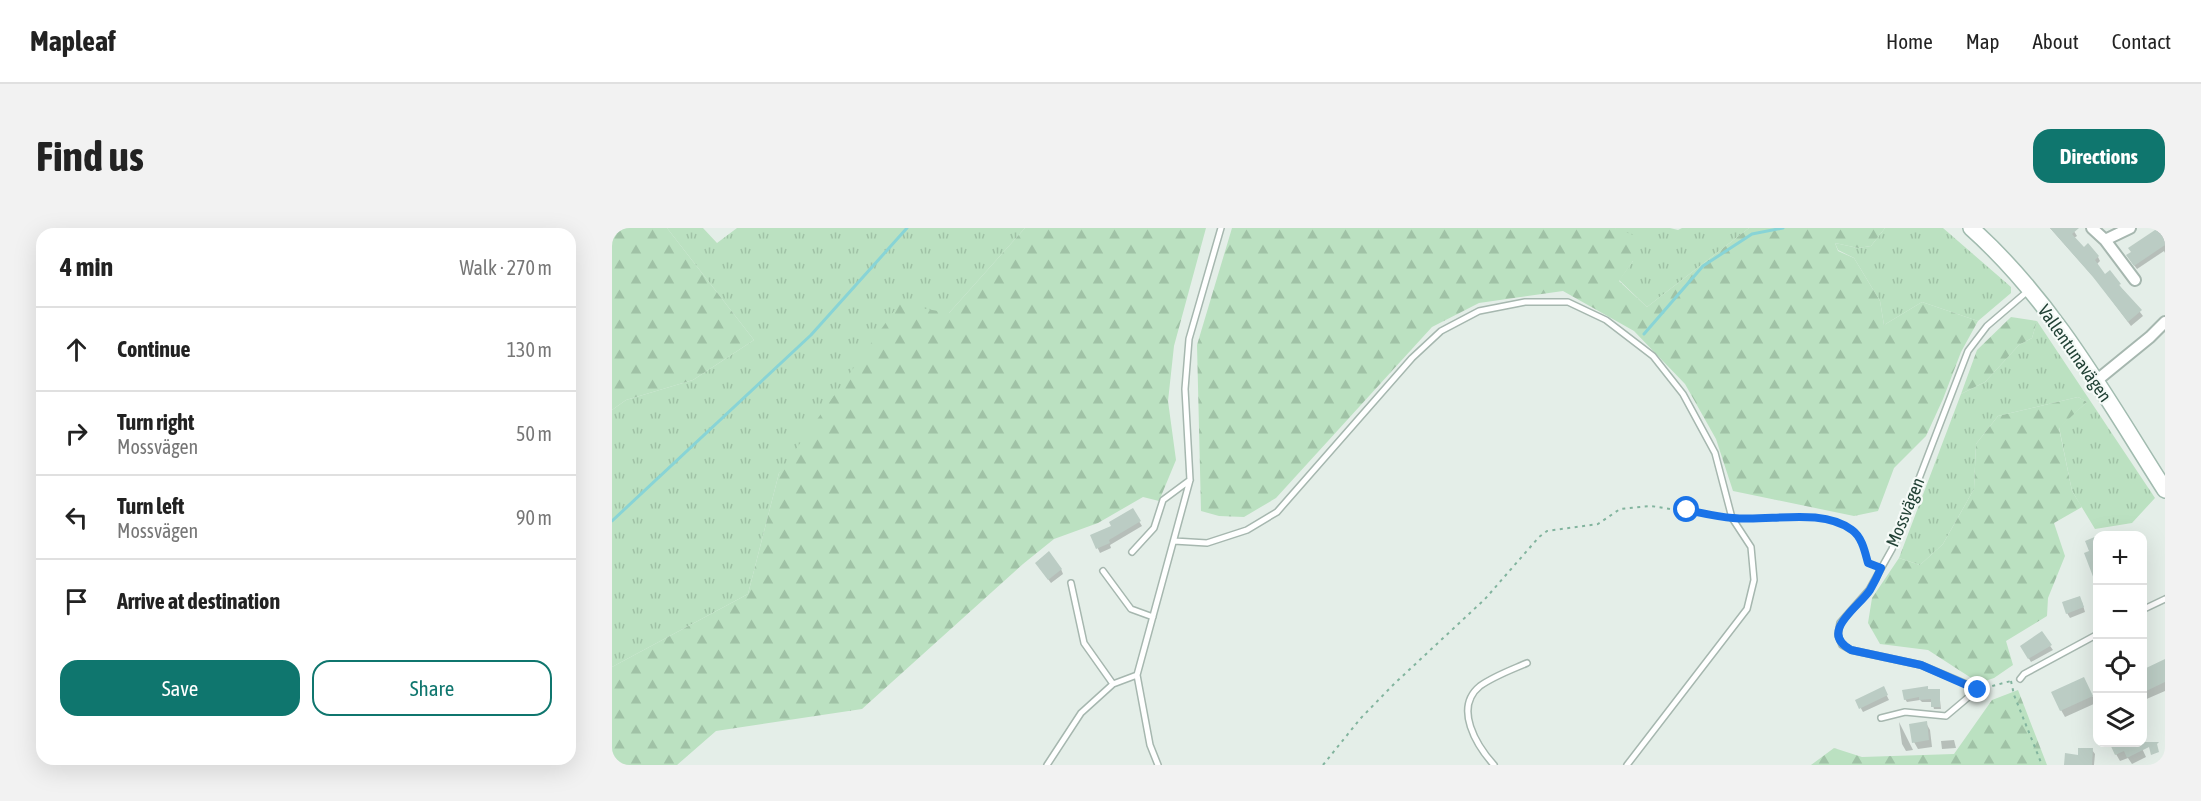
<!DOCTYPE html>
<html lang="en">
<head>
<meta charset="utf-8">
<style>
  :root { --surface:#fff; --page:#f2f2f2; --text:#222; --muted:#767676; --line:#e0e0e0; --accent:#0f766e }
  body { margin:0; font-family:"Asap Condensed",sans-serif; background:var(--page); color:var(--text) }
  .controls { position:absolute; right:18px; bottom:18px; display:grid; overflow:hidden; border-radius:12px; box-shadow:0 6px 24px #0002 }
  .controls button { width:54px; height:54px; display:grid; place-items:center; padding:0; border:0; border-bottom:2px solid var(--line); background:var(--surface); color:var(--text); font:30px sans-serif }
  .stop { position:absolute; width:18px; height:18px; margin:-14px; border:4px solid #1a73e8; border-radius:50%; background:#fff }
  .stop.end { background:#1a73e8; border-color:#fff; box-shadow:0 2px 6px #0008 }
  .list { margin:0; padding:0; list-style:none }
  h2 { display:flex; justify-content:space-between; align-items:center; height:78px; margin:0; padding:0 24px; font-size:26px }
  h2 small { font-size:20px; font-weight:400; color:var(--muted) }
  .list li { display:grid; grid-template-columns:39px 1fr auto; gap:18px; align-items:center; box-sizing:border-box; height:84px; padding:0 24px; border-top:2px solid var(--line) }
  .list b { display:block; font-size:22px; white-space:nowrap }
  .list p { margin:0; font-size:20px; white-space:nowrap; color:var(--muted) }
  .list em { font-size:20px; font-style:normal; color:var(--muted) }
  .actions { display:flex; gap:12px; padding:18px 24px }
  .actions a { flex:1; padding:14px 0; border:2px solid var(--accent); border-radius:18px; text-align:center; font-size:21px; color:var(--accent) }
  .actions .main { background:var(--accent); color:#fff }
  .icon { flex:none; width:33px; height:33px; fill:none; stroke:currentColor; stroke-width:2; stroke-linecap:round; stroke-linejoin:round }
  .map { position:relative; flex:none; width:1553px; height:537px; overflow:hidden; border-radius:18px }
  header { display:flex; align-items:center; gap:36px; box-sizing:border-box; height:84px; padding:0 30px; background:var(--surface); border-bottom:2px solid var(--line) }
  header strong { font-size:28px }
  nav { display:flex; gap:33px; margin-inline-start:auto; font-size:21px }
  .intro { display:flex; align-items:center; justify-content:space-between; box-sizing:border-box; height:144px; padding:0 36px }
  h1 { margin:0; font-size:42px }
  .button { padding:15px 27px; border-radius:18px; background:var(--accent); color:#fff; font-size:21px; font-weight:700 }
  main { display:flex; gap:36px; padding:0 36px }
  aside { flex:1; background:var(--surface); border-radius:18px; box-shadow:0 6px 24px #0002 }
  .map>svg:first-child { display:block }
</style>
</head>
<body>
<header>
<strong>Mapleaf</strong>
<nav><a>Home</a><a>Map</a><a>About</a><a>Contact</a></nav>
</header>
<div class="intro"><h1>Find us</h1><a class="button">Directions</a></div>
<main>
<aside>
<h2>4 min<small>Walk · 270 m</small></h2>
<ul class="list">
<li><svg class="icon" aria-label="ahead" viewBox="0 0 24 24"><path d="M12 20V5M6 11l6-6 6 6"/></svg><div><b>Continue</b></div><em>130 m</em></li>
<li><svg class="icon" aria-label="right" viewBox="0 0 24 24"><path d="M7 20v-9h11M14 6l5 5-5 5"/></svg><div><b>Turn right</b><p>Mossvägen</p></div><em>50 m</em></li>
<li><svg class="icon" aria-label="left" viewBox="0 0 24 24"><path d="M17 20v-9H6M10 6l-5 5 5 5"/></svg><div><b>Turn left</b><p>Mossvägen</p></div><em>90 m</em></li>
<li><svg class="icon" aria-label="arrive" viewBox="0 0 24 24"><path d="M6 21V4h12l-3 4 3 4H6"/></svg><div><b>Arrive at destination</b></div></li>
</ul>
<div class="actions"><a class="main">Save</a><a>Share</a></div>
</aside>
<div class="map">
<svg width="1553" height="537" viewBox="0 0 1553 537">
  <defs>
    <pattern id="grass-tufts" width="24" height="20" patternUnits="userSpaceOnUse" patternTransform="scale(1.5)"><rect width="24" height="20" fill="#bbe1c1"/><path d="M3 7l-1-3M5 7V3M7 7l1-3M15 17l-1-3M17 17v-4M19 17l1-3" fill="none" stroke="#a0c2a6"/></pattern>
    <pattern id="forest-firs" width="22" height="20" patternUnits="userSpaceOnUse" patternTransform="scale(1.5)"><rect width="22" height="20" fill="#bbe1c1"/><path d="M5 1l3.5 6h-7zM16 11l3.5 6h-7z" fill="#a0c2a6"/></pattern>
  </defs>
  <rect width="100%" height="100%" fill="#e4eee8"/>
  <path fill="url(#grass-tufts)" d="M55,0H91L105,15L125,0H413L337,85L167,245L136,366L0,439V182L14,172L81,152L142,112Z
    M1003,0H1058L1066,2L1070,0H1137L1035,79L1007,52L1021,33Z
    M1273,0H1331L1399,59V65L1366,93L1310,74L1272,97L1268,73L1242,30L1226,22L1223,15L1246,20L1259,18Z
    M1425,93L1543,270L1520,295L1483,301L1460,263L1447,199L1475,174L1466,169L1386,188L1364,216L1362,261L1331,316L1308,337L1287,330L1349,166L1373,154L1407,117L1420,110Z"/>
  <path fill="url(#forest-firs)" d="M0,0H55L142,112L81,152L14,172L0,182Z
    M413,0H594L562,118L556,173L564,232L547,273L531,269L486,295L442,311L411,336L250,481L104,503L65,537H0V439L136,366L167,245L287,76L337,85Z
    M620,0H1003L1021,7V33L1007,53L1035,79L1137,0H1273L1259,18L1246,20L1223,15L1226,23L1242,30L1268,73L1272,97L1310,74L1366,93L1349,124L1331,171L1314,208L1282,240L1266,283L1242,288L1121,263L1104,211L1073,156L1022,103L951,63L867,75L820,99L664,270L632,289L607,288L589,283L585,117Z
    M1399,89L1425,93L1420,110L1407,117L1373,154L1349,166L1365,122Z
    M1466,169L1475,174L1447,200L1460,263L1470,279L1442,295L1453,328L1436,370L1435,388L1394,413L1401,437L1382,450L1367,455L1316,422L1268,416L1256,395L1260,370L1287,330L1308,337L1331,316L1362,261L1364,216L1386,188Z
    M1406,462L1435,537H1199L1222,520L1250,529L1342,526L1380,472Z"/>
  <path fill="#0003" d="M1438,0H1460L1465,8L1462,10L1472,21L1486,29L1488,33L1484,37L1493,48L1507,57L1531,88L1519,98L1486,54Z
    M1548,0H1553V25L1552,23L1525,41L1518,32Z
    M520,282L530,298L498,317L499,320L488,325L480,308L501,299Z
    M1486,309V353H1485L1475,314Z
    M427,339L449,341L451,346L439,355Z
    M1470,374L1473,384L1458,390L1455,385Z
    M1429,405L1441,422L1419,434L1410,419Z
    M1553,433V463L1530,473V444Z
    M1475,458L1484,475L1453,489L1449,482Z
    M1271,460L1277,472L1251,484L1245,473Z
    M1327,463L1329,481H1322L1320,474H1310L1308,472L1295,474L1293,471Z
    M1287,494L1301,522L1294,523L1290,516Z
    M1314,495L1318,502L1320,519L1306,521L1302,514Z
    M1342,512L1344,520L1330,521L1329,513Z
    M1527,514L1534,529L1520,536L1516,530L1508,533L1504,526Z
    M1480,522L1483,526L1482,537H1454Z"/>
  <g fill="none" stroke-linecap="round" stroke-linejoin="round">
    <path stroke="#88d4d6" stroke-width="3" d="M1032,106L1091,38L1140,6L1171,0
      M0,293L199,107L295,0"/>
  </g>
  <path fill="#bbccc4" d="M1438,0H1467L1460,6L1472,19L1476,15L1487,28L1483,32L1493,46L1498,42L1509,56L1507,57L1530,82L1516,94L1481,49Z
    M1546,0H1553V17L1522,38L1514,27L1519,24L1516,20Z
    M521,280L529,293L497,312L498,315L484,321L478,307L499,298L497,294Z
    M1485,308V359L1472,325L1477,323L1473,313Z
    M437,323L450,341L436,352L423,335Z
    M1468,368L1472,379L1454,386L1450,374Z
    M1430,403L1440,417L1416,431L1408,418Z
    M1553,431V454L1530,465V442Z
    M1472,449L1481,468L1448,483L1439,464Z
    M1272,458L1276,467L1247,481L1243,472Z
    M1316,458V461H1328V479H1319V471L1307,472V469L1292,472L1290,462Z
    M1315,493L1317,512L1300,515L1297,496Z
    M1497,514H1547L1545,516L1547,524L1539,527L1537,519L1515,530L1512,523L1503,527Z
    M1466,520H1481L1480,537H1452L1453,525L1466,527Z"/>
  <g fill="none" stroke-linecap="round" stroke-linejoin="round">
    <defs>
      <path id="service" d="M562,313L595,315L635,302L665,284L800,130L829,103L867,83L913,74H956L994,92L1041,128L1071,166L1103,225L1120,290L1139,319L1142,352L1135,381L1015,537
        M520,324L542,300L551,272L578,252
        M491,343L519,381L541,389
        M459,355L472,415L501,456
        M1530,382L1553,371
        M1408,451L1412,446L1486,406
        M1269,490L1293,484L1334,488L1366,461L1309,437L1239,422L1230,417L1226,407L1228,395L1257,362L1280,321L1356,123L1375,98L1417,62
        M435,537L469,485L501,456L525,447
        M546,537L538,517L525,447L578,252L573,161L577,111L609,0
        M882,537C865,518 841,480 868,458C882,448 899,442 915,435"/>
      <path id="minor" d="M1480,0L1493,12L1523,52
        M1493,12L1518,0
        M1484,153L1538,109L1553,94"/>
      <path id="secondary" d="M1359,0C1441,73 1495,171 1553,262"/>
    </defs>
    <use href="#service" stroke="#a6b7af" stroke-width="8"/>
    <use href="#minor" stroke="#a6b7af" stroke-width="14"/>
    <use href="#secondary" stroke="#a1bbaf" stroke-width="18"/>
    <path stroke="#82b49e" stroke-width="2" stroke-dasharray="3 4.5" stroke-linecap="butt" d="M1129,291C1156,291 1225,282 1244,304C1251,313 1253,324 1256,335L1263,338
      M1399,453L1402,467L1430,537
      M1373,460L1399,453
      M711,537L748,491L782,456L873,371L927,309L935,303L986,296L1008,281L1039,278L1111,289"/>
    <use href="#service" stroke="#fff" stroke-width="5"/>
    <use href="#minor" stroke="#fff" stroke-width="10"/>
    <use href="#secondary" stroke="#fff" stroke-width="15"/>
  </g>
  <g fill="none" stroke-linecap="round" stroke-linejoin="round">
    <path stroke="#1a73e8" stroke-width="8" d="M1075,282C1090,285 1106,289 1121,290C1157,294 1209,279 1240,302C1250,309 1253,324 1256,335L1269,340C1266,347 1262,355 1258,362C1246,380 1206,404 1239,422L1309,437L1366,462"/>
  </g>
  <g text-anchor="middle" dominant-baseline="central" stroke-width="4.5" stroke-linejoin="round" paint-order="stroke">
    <g font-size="18" fill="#214135" stroke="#f5faf7">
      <text transform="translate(1463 125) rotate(55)">Vallentunavägen</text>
      <text transform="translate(1293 284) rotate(-68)">Mossvägen</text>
    </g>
  </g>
</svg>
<div class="controls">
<button>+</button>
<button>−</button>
<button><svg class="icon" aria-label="locate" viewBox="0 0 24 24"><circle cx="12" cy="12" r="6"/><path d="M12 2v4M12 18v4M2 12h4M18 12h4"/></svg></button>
<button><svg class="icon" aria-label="layers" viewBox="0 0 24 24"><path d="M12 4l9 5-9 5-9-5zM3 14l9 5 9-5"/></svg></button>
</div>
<div class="stop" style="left:1075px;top:282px"></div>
<div class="stop end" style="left:1366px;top:462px"></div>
</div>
</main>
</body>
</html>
